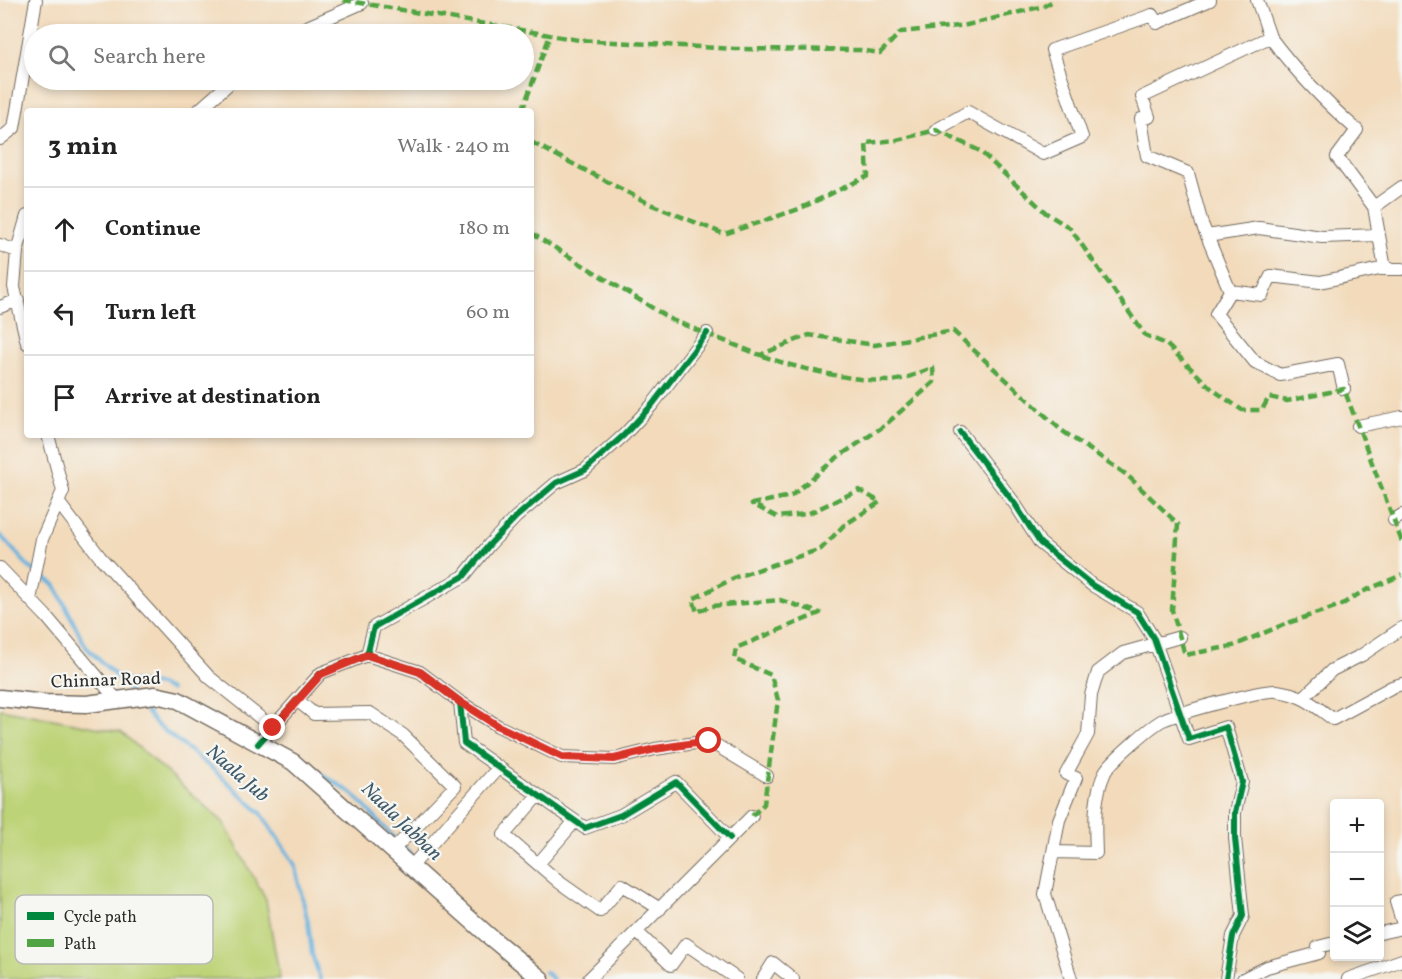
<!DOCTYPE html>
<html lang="en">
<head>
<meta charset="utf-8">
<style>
  :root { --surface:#fff; --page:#f6f6f6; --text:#222; --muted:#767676; --line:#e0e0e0 }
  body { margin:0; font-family:Vollkorn,serif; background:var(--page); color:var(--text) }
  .controls { position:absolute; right:18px; bottom:18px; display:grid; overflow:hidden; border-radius:6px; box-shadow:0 3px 9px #0003 }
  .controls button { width:54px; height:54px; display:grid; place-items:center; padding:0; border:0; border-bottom:2px solid var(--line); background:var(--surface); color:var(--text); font:30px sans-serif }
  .stop { position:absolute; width:18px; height:18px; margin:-14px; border:4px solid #d93025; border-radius:50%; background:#fff }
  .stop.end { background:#d93025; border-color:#fff; box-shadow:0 2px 6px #0008 }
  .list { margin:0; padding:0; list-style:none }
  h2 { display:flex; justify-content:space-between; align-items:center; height:78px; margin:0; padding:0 24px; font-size:26px }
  h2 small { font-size:20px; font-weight:400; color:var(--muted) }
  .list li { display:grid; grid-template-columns:39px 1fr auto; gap:18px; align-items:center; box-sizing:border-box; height:84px; padding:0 24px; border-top:2px solid var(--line) }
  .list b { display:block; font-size:22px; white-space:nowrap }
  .list em { font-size:20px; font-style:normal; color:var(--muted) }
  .icon { flex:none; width:33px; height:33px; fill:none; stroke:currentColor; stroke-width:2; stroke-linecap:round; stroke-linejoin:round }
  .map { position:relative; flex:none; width:1402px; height:979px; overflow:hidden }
  .search { position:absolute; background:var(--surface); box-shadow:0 3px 9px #0003; left:24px; top:24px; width:510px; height:66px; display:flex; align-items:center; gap:15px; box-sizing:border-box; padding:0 21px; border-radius:33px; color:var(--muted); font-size:22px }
  .panel { position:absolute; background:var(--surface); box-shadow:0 3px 9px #0003; left:24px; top:108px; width:510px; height:330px; border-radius:6px }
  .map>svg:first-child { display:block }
</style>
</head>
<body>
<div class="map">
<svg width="1402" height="979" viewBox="0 0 1402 979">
  <rect width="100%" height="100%" fill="#f6f6f2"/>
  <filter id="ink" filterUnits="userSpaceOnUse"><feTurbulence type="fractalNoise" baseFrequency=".0167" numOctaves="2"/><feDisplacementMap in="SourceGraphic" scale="12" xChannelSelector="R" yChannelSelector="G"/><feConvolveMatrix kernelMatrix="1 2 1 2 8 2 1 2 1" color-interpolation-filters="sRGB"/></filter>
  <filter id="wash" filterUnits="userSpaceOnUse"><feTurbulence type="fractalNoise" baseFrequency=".008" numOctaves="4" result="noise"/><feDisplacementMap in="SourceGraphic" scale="24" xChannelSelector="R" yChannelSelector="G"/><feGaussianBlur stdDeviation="1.35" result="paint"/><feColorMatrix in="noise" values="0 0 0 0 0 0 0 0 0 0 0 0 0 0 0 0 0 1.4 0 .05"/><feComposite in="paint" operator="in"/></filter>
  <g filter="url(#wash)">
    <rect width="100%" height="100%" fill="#f2daba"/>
    <path fill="#bdd377" stroke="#747f51" stroke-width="1.5" d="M0,709L121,732L224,823L266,900L280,979H0Z"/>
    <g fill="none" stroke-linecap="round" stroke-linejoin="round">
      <path stroke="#64b1de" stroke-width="4" d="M0,535L29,567L55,585L86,647L120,680L159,685L170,690
        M120,680L130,692
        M139,703L156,724L214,770L261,813L294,863L308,922L312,954L320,979
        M311,767L353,794L399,843L437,879
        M545,972L553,979"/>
    </g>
  </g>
  <g filter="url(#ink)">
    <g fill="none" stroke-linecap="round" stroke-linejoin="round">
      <defs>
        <path id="street" d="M291,34L362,3
          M1270,37C1296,72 1324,101 1357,130L1337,157L1374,207
          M198,111L233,80
          M936,130L968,112L1043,154L1082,137L1052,50L1152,15L1157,23L1210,0
          M0,139L14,128L36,0
          M27,216L17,251L14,287L27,343
          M1207,236L1259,228L1322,237L1379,235
          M0,245L17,251
          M1385,269L1374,207L1402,187
          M1230,291L1202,224L1188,173L1147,156L1141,119L1149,117L1142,97L1270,37L1257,0
          M0,307L18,300
          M1344,389L1338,364L1280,375L1255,362L1216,314L1230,291L1262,295L1271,276L1320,282L1380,269H1402
          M1358,426L1402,417
          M960,432L1015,504L1040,543L1092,585L1137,612L1154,639L1189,739L1226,727L1242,782L1235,812V838L1243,916L1233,936L1226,979
          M58,502L100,557L209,677L273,728
          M1394,520L1402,515
          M0,568L46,616L117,700
          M30,600L42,539L63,491L48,435
          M367,655L374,627L464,576L489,545L516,517L556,483L585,470L624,435L652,405L707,333
          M1304,697L1332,670L1362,655L1402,628
          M297,700L314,714L370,713L403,735L455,786L393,850
          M460,702L498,726L562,757L614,759L655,749L709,741L767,776
          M258,744L321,673L367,655L420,672L460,702L464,743L585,828L621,815L676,782L730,838
          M538,795L504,835L559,882L600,911L622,885L660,909
          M1053,852L1059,820L1076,778L1066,774L1088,734L1091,695L1098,672L1123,653L1180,637
          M538,864L575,821
          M411,867L499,767
          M1402,901L1396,902L1402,921
          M637,932L671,965L686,944L737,979
          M1380,933L1402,928
          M589,979L752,816
          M763,979L773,963L793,979
          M1071,979L1045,894L1053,852L1096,853C1095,824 1093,799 1105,772C1110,762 1152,725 1163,720C1178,713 1263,689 1277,691C1304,695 1312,704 1333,719L1392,687L1402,684
          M1243,979L1267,967L1319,953L1318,947L1334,943
          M1348,979L1402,960"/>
        <path id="secondary" d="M0,698L45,703L87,704L155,695L178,700L293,762L489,936L541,979"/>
      </defs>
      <use href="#street" stroke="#71685d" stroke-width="14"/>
      <use href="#secondary" stroke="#71685d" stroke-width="19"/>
      <use href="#street" stroke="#fff" stroke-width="12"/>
      <use href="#secondary" stroke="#fff" stroke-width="16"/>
      <path stroke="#51a443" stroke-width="4.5" stroke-dasharray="9 4.5" stroke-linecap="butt" d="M343,0L579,40L735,49L860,50L880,53L901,32L967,25L1044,6L1055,0
        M522,111L550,35
        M531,142L650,204L724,234L799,209L868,176L866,143L897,140L936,130L980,151L1046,213L1070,228L1145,335L1166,344L1212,389L1242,410H1262L1269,397L1287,401L1344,389L1402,542
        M531,233L672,320L760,355L809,335L875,345L953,331L1061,430L1127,475L1178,524L1172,610L1185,655L1233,646L1285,624L1341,605L1362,592L1402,575
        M752,816L764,804L778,700L771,675L734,659L736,648L820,613L780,600L711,606L697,612L693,599L736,577L821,549L843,526L880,502L859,490L807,514L777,517L752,504L791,496L835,459L884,426L934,382L933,368C920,372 902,381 888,381C852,381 794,368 760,355"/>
      <defs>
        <path id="cycleway" d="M960,432L1015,504L1040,543L1092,585L1137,612L1154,639L1189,739L1226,727L1242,782L1235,812V838L1243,916L1233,936L1226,979
          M367,655L374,627L464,576L489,545L516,517L556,483L585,470L624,435L652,405L707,333
          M258,744L321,673L367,655L420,672L460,702L464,743L585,828L621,815L676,782L730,838"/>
      </defs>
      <use href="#cycleway" stroke="#f6f6f2" stroke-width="10"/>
      <use href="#cycleway" stroke="#00873e" stroke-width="6"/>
    </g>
  </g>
  <g fill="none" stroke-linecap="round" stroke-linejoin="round" filter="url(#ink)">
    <path stroke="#d93025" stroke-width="8" d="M273,728L321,674L367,655L420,672L460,702L498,726L562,757L614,759L655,749L709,741"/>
  </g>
  <g text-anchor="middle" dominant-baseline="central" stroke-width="4.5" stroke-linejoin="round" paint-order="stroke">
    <g font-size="18" fill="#2b2b2b" stroke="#f6f6f2">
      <text transform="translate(106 681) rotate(-2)">Chinnar Road</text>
    </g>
    <g font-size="20" font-style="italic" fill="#3f5a6a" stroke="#f6f6f2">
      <text transform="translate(237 774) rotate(41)">Naala Jub</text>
      <text transform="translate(401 822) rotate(44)">Naala Jabban</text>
    </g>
  </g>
  <rect x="15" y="895" width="198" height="69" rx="9" fill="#f6f6f2" stroke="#b9b9b6" stroke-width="1.5"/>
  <rect x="27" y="912" width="27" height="8" fill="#00873e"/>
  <rect x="27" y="939" width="27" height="8" fill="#51a443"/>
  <g font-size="16" fill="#2b2b2b">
    <text x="64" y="922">Cycle path</text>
    <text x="64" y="949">Path</text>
  </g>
</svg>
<div class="controls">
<button>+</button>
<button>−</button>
<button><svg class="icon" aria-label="layers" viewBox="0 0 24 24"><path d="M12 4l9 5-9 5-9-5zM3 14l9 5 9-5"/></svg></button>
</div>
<div class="stop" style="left:709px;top:741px"></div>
<div class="stop end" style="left:273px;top:728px"></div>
<div class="search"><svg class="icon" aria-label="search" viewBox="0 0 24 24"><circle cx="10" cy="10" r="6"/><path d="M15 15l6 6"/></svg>Search here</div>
<section class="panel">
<h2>3 min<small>Walk · 240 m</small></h2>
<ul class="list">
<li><svg class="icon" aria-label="ahead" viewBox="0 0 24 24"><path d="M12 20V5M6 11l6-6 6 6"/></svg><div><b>Continue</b></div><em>180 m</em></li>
<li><svg class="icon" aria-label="left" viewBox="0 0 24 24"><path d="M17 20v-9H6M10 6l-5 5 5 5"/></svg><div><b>Turn left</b></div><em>60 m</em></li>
<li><svg class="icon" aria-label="arrive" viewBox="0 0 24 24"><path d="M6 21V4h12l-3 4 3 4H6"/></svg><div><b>Arrive at destination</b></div></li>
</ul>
</section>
</div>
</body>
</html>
